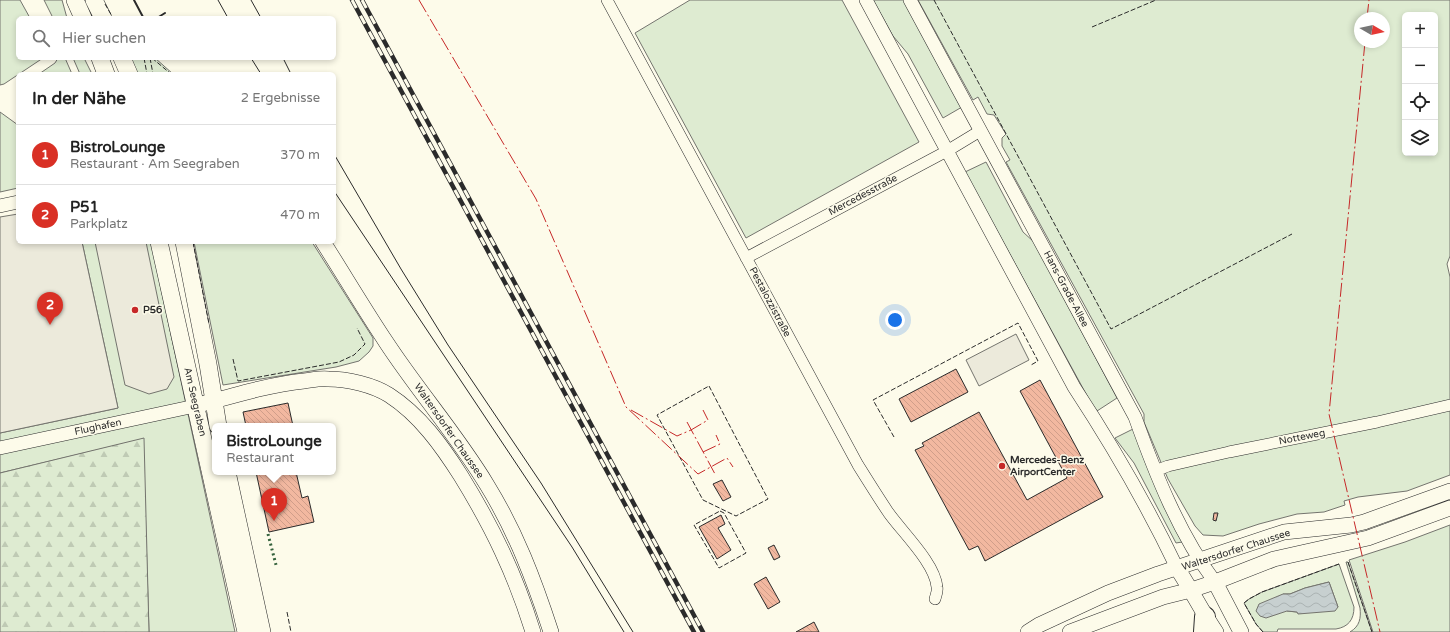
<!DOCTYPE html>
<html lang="de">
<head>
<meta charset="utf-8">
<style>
  :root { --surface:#fff; --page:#f2f2f2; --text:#222; --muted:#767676; --line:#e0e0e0; --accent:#d93025 }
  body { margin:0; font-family:"Varela Round",sans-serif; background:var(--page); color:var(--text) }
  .controls { position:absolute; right:12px; top:12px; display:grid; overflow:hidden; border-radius:6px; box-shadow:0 2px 6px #0003 }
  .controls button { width:36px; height:36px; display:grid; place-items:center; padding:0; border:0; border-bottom:1px solid var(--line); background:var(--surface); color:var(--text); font:20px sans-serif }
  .compass { position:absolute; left:1354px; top:12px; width:36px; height:36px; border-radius:50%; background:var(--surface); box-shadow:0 2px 6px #0003; rotate:99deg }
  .you { position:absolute; left:895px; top:320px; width:14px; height:14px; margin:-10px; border:3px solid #fff; border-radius:50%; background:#1a73e8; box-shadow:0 0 0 6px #1a73e833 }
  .badge { display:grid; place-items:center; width:26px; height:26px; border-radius:50%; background:var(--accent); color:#fff; font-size:13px; font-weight:700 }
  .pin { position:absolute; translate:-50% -33px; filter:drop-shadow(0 1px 2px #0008) }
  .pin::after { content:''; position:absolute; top:21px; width:14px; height:12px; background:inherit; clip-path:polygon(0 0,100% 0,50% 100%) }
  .popup { position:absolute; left:212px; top:423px; width:124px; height:52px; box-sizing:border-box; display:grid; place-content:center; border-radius:6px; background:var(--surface); filter:drop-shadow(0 1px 3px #0005); font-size:13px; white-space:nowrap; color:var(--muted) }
  .popup b { font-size:15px; color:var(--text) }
  .popup::after { content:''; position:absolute; left:50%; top:100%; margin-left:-8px; border:8px solid transparent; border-top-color:var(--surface) }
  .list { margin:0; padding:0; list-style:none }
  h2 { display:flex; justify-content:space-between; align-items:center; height:52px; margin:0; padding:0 16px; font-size:17px }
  h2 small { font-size:13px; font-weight:400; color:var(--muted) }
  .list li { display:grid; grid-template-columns:26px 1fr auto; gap:12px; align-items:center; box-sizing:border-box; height:60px; padding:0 16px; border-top:1px solid var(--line) }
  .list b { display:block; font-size:15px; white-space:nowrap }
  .list p { margin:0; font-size:13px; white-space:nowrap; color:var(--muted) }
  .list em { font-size:13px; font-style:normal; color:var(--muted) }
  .icon { flex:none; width:22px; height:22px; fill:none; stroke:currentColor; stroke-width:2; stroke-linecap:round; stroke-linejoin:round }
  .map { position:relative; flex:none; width:1450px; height:632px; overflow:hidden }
  .search { position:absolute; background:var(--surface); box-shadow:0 2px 6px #0003; left:16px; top:16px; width:320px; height:44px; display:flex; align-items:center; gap:10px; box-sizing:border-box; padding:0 14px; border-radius:6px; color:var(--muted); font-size:15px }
  .panel { position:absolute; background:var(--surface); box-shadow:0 2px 6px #0003; left:16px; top:72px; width:320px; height:172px; border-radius:6px }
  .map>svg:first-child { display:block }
</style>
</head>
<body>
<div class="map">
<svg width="1450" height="632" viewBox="0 0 1450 632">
  <defs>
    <pattern id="forest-firs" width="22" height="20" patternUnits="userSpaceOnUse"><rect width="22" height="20" fill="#deebd1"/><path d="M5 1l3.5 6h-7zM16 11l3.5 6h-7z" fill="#bfcab4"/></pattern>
    <pattern id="water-waves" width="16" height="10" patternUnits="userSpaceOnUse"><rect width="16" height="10" fill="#c7d0d0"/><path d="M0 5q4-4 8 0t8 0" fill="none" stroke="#abb3b3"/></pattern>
    <pattern id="building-back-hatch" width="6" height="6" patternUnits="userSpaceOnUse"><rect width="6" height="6" fill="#f2b8a0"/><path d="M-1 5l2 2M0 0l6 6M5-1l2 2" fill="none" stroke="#d09e8a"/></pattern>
  </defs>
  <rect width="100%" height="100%" fill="#fdfbea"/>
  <path fill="#deebd1" stroke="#74746e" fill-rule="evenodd" d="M0,0H20L30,18H18V58H43L4,84L0,85Z
    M44,0H62L67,18H53Z
    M690,0H842L919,142L746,238L635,33Z
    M873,0H904L962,107L943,118L908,54L893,36Z
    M918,0H1450V256L1447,264L1450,277V475L1407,491L1358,497L1344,501L1345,505L1324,512L1297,514L1259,524L1223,536L1203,535L1195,526L1168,479L1144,422V414L1006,162L1010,160L1002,146V138L1006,134L994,115L987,114L978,97L973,100ZM1405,15H1435V153H1405ZM1360,18H1384V42H1360Z
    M58,58H65L72,74H39L55,63Z
    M73,58H84L92,74H80Z
    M130,58H155L173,74H136Z
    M0,112L18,125V188L0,192Z
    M986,162L1023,232L1034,242L1117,398L1097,411L1091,403L965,172Z
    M82,242H151L235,632H149L143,439L0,473V433L118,408Z
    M194,242H312L373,338V346L369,352L359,361L336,367L223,385Z
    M1133,429L1182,542L1176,543L1134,463L1115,438Z
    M1450,525V632H1373L1349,560L1405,542Z
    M1346,562H1348L1372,632H1350C1360,626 1361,618 1360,608Z
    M1339,564L1354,607C1354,620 1348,627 1336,629H1278L1277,632H1263L1256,624L1244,603L1249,599L1262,592ZM1329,582L1338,607L1297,612L1287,611L1283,594H1290L1305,588Z"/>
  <path fill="url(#forest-firs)" stroke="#74746e" d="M144,438L149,632H0V473Z"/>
  <path fill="#eceadb" stroke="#74746e" d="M18,214V242H82L118,408L0,433V217Z
    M95,242H146L174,377L167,389L149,394L125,385Z
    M1016,334L1029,360L979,386L966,360Z"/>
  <path fill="url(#water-waves)" stroke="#74746e" d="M1329,582L1338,607L1335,611L1298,614L1297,612L1287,611L1266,618L1260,616L1256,611L1259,604L1283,594H1290L1305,588Z"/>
  <path fill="url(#building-back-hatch)" stroke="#2b2b2b" d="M956,369L968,392L911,422L899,399Z
    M1040,380L1103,497L985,561L978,546L969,550L915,450L924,446L922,443L979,412L1027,500L1067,478L1020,391Z
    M288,403L293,426H246L243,412Z
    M256,472H296L302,498L308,496L314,522L269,532Z
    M722,480L731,497L723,501L713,484Z
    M1214,513H1218L1216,521L1213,520Z
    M721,515L725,524L718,528L731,550L717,559L699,527Z
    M774,545L780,557L774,560L768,548Z
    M766,577L780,602L768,609L754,584Z
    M814,622L819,632H796Z"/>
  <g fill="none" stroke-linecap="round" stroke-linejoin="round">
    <defs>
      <path id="minor" d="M607,0L858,465C868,481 878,497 888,512C902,532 935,563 937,587C938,591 936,595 935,599
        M746,258L947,151L980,131
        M1155,471L1168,466L1229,452L1377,422L1450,405"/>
      <path id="tertiary" d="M866,0L1074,387C1112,445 1147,505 1177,568
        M910,0L1135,417C1155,473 1179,534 1215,582
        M0,206L18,202
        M0,448L195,406"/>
      <path id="secondary" d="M323,242C344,275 364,309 386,342C418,391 457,435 487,485C516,532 534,580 551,632
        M195,406C232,396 267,385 304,381C312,380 321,378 328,379C348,379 373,385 389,395C420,415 442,446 461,476C493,528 515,574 533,632
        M1177,568C1191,589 1202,612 1216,632
        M1215,582L1241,632
        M1028,632L1039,625L1108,593L1158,574L1284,532L1351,525L1364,522L1450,491
        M1070,632L1163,597L1191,590L1215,582L1274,559L1368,538L1450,508"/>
      <path id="primary" d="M75,0L83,18
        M94,0L103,18
        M100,58L106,74
        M122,58L129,74
        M159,242L246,632
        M184,242L208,364L218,426
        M227,472L262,632"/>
      <path id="motorway" d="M1204,632L1205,617"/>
    </defs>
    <use href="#minor" stroke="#2b2b2b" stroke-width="12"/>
    <use href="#tertiary" stroke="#2b2b2b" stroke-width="14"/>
    <use href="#secondary" stroke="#2b2b2b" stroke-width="16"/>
    <use href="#primary" stroke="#2b2b2b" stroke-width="18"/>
    <use href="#motorway" stroke="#2b2b2b" stroke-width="22"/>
    <use href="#minor" stroke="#fdfbea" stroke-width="11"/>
    <use href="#tertiary" stroke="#fdfbea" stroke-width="13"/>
    <use href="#secondary" stroke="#fdfbea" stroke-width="15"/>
    <use href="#primary" stroke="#fdfbea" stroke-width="17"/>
    <use href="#motorway" stroke="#fdfbea" stroke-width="20"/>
    <path stroke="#2b2b2b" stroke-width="1" d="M218,0L228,18
      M251,0L261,18
      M251,58L261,74
      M283,58L291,74
      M334,154L401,269L448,345L541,483L633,632
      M334,191L572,547L624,632"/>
    <defs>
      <path id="rail" d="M352,0L694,632
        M362,0L703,632"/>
    </defs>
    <use href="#rail" stroke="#2b2b2b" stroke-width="4.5"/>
    <use href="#rail" stroke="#fdfbea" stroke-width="3" stroke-dasharray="9" stroke-linecap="butt"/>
    <path stroke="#34623c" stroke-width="3" stroke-dasharray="2 3" stroke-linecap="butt" d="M268,534L276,565"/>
    <path stroke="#2b2b2b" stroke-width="1" stroke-dasharray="5 2" stroke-linecap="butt" d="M934,0L1111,329L1292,234
      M105,4L113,18
      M1092,27L1156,0
      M144,58L147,74
      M150,58L153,74
      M152,58L171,74
      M193,242L209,324
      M233,359L238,381L339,362L354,355L365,344L357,328
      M709,386L768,499L736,516L703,500L657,415Z
      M894,437L873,400L1018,323L1038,361L1031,365
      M720,511L724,513L746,553L719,568L694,525Z
      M1348,562L1372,632
      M287,612L291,632
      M1263,632L1256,624L1244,603L1249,599L1262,592L1339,564"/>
    <path stroke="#2b2b2b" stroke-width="2" d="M134,0L143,17L146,18
      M157,18L165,13"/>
    <path stroke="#c62828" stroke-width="1" stroke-dasharray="14 3 2 3" stroke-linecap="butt" d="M419,0L536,199L626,407L698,474L727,458L733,467
      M1367,18L1369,0
      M1365,42L1329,414L1380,632
      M631,410L677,436L691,430L708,420L703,410
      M687,422L715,474
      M703,452L720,444L716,435"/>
  </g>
  <g fill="#c62828" stroke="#fdfbea" stroke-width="1.5">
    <circle cx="135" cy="310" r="4"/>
    <circle cx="1002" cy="466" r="4"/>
  </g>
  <g text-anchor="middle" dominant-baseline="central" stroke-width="3" stroke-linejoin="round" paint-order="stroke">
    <g font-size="10" fill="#2b2b2b" stroke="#fdfbea">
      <text transform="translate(863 195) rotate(-28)">Mercedesstraße</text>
      <text transform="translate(1066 289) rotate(62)">Hans-Grade-Allee</text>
      <text transform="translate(770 302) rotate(62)">Pestalozzistraße</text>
      <text transform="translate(195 402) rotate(77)">Am Seegraben</text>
      <text transform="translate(98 427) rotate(-12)">Flughafen</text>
      <text transform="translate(449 431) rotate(55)">Waltersdorfer Chaussee</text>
      <text transform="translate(1302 437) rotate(-11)">Notteweg</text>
      <text transform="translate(1236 550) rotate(-18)">Waltersdorfer Chaussee</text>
    </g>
    <g font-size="10" font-weight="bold" fill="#2b2b2b" stroke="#fdfbea" text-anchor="start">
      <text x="143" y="310">P56</text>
      <text x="1010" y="460">Mercedes-Benz<tspan x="1010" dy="12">AirportCenter</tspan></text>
    </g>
  </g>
</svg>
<div class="controls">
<button>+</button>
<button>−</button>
<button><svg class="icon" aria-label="locate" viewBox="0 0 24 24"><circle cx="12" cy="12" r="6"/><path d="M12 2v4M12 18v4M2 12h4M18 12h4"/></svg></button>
<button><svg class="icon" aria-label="layers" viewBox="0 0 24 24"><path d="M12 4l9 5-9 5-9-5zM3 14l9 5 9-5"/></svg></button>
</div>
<svg class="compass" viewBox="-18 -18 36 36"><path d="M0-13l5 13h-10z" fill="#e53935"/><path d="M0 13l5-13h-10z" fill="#767676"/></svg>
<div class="you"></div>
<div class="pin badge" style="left:274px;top:521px">1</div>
<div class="popup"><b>BistroLounge</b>Restaurant</div>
<div class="pin badge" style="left:50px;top:325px">2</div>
<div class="search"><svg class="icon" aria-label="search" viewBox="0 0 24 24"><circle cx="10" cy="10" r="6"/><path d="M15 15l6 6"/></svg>Hier suchen</div>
<section class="panel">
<h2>In der Nähe<small>2 Ergebnisse</small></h2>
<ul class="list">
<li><span class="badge">1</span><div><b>BistroLounge</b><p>Restaurant · Am Seegraben</p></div><em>370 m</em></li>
<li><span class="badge">2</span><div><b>P51</b><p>Parkplatz</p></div><em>470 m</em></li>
</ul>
</section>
</div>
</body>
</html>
